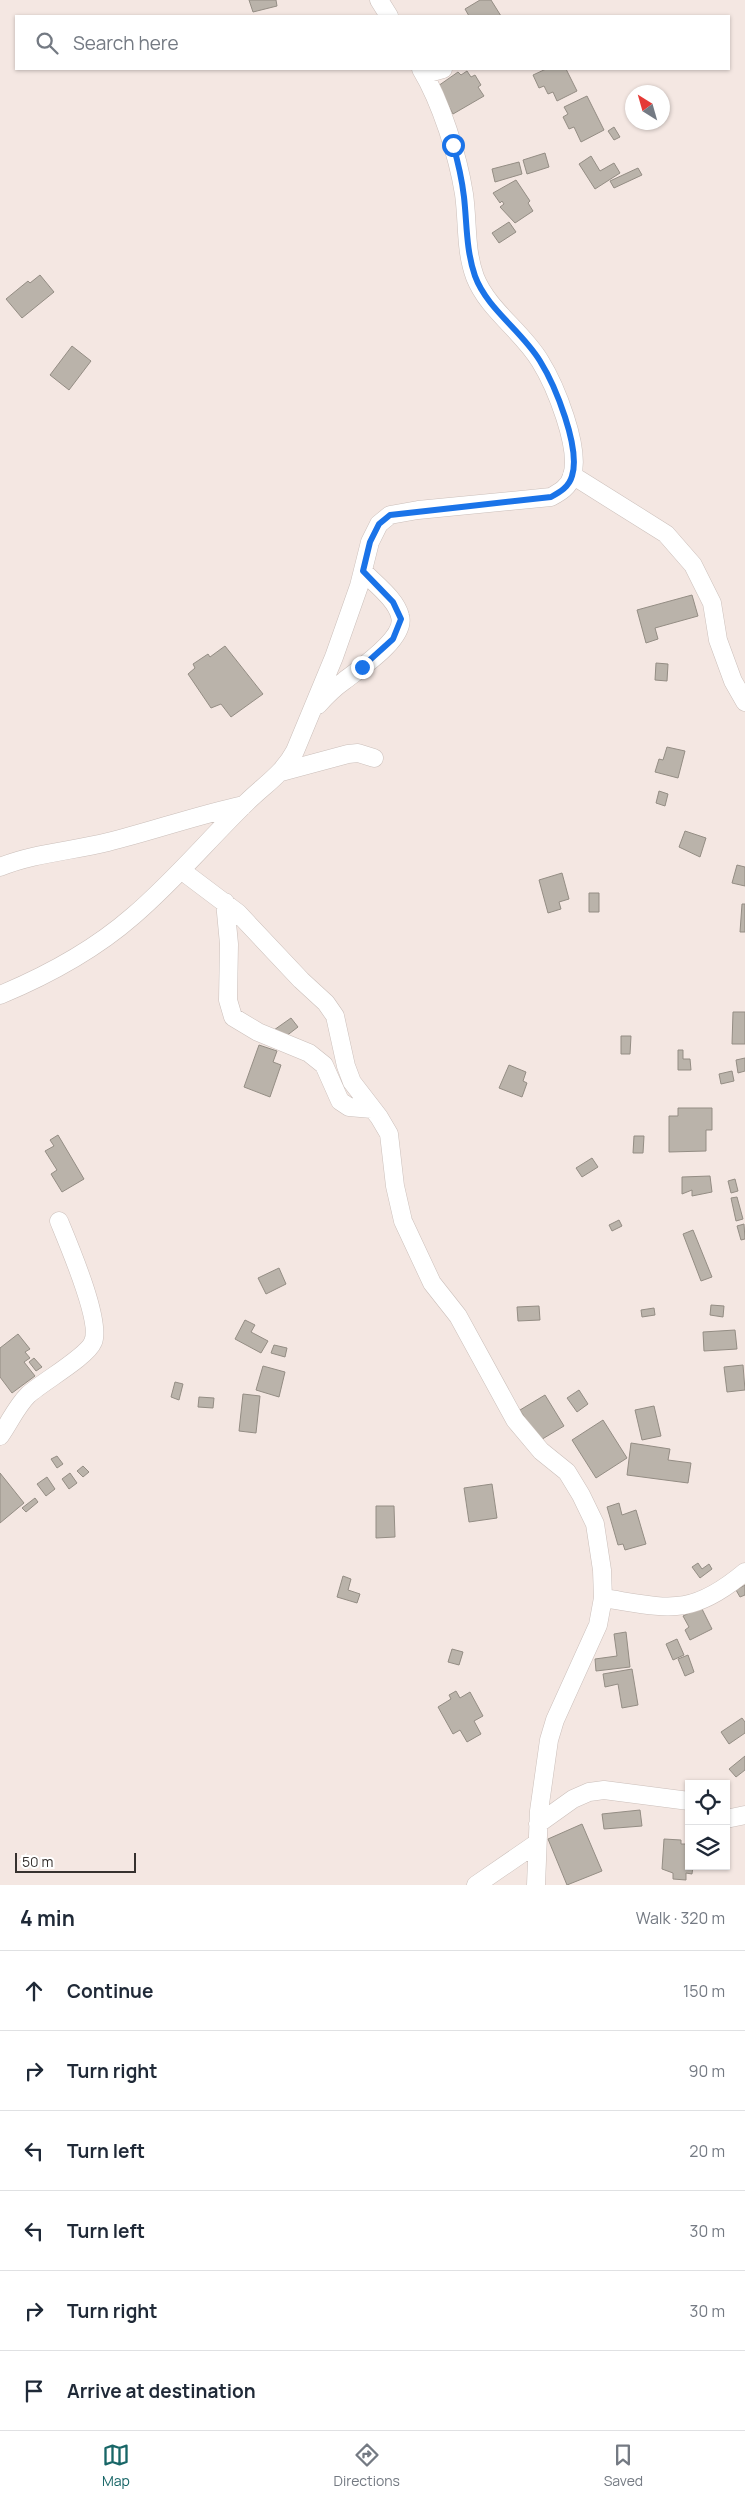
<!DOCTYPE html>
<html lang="en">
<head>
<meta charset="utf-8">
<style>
  :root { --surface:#fff; --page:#f6f6f7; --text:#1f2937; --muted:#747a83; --line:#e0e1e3; --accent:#186667 }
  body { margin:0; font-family:Manrope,sans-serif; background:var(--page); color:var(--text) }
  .controls { position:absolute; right:15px; bottom:15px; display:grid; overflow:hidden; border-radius:0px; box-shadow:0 1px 4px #0004 }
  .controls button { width:45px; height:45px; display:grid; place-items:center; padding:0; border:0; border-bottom:1px solid var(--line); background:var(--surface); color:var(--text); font:25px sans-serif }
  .compass { position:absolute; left:625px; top:85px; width:45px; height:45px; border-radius:50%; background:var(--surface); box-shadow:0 1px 4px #0004; rotate:323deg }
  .scale { position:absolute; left:15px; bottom:12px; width:121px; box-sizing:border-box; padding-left:5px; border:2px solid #36312f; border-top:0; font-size:14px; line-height:18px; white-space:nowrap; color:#36312f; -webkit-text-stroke:4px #fff; paint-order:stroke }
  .stop { position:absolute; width:15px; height:15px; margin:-11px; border:4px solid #1a73e8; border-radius:50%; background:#fff }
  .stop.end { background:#1a73e8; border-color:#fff; box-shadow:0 1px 5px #0008 }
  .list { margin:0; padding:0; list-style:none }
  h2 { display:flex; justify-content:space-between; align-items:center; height:65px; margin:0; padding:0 20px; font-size:21px }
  h2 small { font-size:16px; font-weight:400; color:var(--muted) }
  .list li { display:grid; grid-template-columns:32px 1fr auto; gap:15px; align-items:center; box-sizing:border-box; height:80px; padding:0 20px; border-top:1px solid var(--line) }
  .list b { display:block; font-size:19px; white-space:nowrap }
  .list em { font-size:16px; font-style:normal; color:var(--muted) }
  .icon { flex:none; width:28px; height:28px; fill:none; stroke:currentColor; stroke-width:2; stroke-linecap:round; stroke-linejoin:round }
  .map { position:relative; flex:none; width:745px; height:1885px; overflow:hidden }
  .search { position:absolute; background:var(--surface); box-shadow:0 1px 4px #0004; left:15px; right:15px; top:15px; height:55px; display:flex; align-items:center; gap:12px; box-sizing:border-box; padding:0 18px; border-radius:0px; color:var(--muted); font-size:19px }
  .sheet { height:545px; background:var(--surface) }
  nav { display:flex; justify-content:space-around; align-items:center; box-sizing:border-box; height:70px; border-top:1px solid var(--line); background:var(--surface); font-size:14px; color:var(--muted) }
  nav a { display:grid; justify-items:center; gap:2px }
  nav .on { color:var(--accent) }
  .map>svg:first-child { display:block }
</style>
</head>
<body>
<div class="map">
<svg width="745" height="1885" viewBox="0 0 745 1885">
  <rect width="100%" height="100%" fill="#f4e7e2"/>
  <path fill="#bab3aa" stroke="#948d84" d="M249,0H276L277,6L253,12Z
    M480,0H491L501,16H469L465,9Z
    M546,69H566L577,91L557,101L553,92L548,94L544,86L539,88L533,75Z
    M467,71L471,77L475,75L481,85L478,87L484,96L453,114L438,86L458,72L461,75Z
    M587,96L604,130L581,142L574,127L569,129L563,117L568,114L564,107Z
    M614,127L620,137L614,140L608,131Z
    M545,153L549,167L527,174L523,160Z
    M591,156L600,171L614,163L620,173L595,189L579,164Z
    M519,162L522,174L495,182L492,169Z
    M638,168L642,175L614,188L610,181Z
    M516,180L530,201L528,203L533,211L515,223L500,207L504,204L502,201L500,203L493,193Z
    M509,222L516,232L499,243L492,233Z
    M40,275L54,292L22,318L6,299L28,281L30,283Z
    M72,346L91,361L69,390L50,375Z
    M692,595L698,616L655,628L658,639L646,643L637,610Z
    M225,646L263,694L231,717L221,704L211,708L188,674L195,668L193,664L208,654L210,657Z
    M656,663L668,664L667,681L655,680Z
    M667,747L685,751L678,778L655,772L659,759L663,760Z
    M659,791L668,794L665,806L656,803Z
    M685,831L706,838L700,857L679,847Z
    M737,865L745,867V886L732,883Z
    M562,873L569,899L559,902L561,909L548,913L539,880Z
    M589,893H599V912H589Z
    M742,904H745V932H740Z
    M733,1012H745V1044H732Z
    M291,1018L298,1027L281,1040L274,1030Z
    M621,1036H631L630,1054H621Z
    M259,1045L277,1051L273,1062L281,1065L270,1097L244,1087Z
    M678,1050H683V1059H690L691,1070H678Z
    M745,1058V1071L738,1073L736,1060Z
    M509,1065L526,1072L523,1081L527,1083L522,1097L499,1088Z
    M732,1071L734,1081L721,1084L719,1074Z
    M678,1108H712V1130H706V1151L669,1152V1116H678Z
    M58,1135L84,1179L62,1192L51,1174L57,1170L45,1151L54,1146L50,1140Z
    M634,1136H644L643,1153H633Z
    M592,1158L598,1167L582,1177L576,1168Z
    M710,1176L712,1192L692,1196V1190L682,1194V1177Z
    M735,1179L738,1191L731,1193L728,1181Z
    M737,1197L743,1219L736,1221L731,1198Z
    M619,1220L622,1226L612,1231L609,1225Z
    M744,1224L745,1239L741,1240L737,1226Z
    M693,1230L712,1277L701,1281L683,1234Z
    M279,1268L286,1284L266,1294L258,1278Z
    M711,1305L724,1306L723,1317L710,1315Z
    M539,1306L540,1320L518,1321L517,1307Z
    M654,1308L655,1315L642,1317L641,1310Z
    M245,1320L255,1325L251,1332L268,1341L261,1353L235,1339Z
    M735,1330L737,1349L704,1351L703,1332Z
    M18,1334L30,1349L25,1352L30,1358L24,1362L35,1376L12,1393L0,1377V1348Z
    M274,1345L287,1348L285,1357L271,1353Z
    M34,1358L42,1367L36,1371L29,1362Z
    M743,1365L745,1390L727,1392L724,1367Z
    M263,1366L285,1372L279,1397L256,1390Z
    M175,1382L183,1384L179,1400L171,1397Z
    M579,1390L588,1404L577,1412L567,1398Z
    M243,1394L260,1396L256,1433L239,1431Z
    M545,1395L564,1426L539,1441L520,1410Z
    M199,1397L214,1398L213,1408L198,1407Z
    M654,1406L661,1436L642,1440L635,1410Z
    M603,1420L627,1458L596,1478L572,1440Z
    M631,1443L670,1449L668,1460L691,1463L688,1483L627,1475Z
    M57,1456L63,1464L57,1468L51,1459Z
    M83,1466L89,1472L83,1477L77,1471Z
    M0,1473L24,1503L0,1523Z
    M70,1473L77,1483L69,1489L62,1479Z
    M47,1477L55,1489L46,1496L37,1484Z
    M492,1484L497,1518L469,1522L464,1488Z
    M35,1498L38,1502L26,1512L22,1508Z
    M619,1503L622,1515L636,1510L646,1544L625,1550L623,1544L618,1545L607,1507Z
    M376,1506H394L395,1537L376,1538Z
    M698,1563L702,1569L709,1564L712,1569L700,1578L692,1567Z
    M343,1576L351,1579L348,1590L360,1594L357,1603L337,1597Z
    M745,1585V1595L740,1597L736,1590Z
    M701,1607L712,1629L690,1640L685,1630L689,1627L683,1616Z
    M626,1632L630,1667L596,1671L595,1659L617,1656L614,1634Z
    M677,1639L684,1655L673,1660L666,1644Z
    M452,1649L463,1652L459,1665L448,1662Z
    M688,1655L694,1672L685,1676L678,1659Z
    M632,1669L638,1705L622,1708L618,1684L605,1687L603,1674Z
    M456,1691L460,1698L470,1692L483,1716L474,1721L481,1734L467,1742L460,1730L453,1734L438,1707L451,1699L449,1695Z
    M742,1718L745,1722V1733L729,1744L721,1732Z
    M745,1756V1770L736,1777L729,1769Z
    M640,1810L642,1826L604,1829L602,1814Z
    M582,1824L602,1871L567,1885L548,1839Z
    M664,1839L681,1840V1844H686V1848L689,1849V1866H693L692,1874L686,1873V1880L673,1879V1873L662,1869Z"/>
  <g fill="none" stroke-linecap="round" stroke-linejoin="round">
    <defs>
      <path id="street" d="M379,0L389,16
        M425,74L443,69
        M572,475L666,534L693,565L712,603L718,640L733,681L745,702
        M318,705C326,696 334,688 344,681C359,669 407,638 400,616C396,599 375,584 363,571
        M281,772L348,754L358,753L374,758
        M0,867C34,853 72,851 108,842C153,831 197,815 244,805
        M181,870L238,913L301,980L326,1003L335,1016L346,1066L352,1082L379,1117L389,1134L395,1186L403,1221L432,1283L458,1316L515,1420L541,1451L567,1472L581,1495L595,1524L602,1570L603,1598L598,1625L555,1720L549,1740L539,1811L536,1885
        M225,902L229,944L228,1000L233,1017L258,1032L309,1053L324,1065L340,1101L349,1107L372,1109
        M0,995C48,975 94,950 133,916C174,881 208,840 246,803C264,785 283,774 295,751L334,657L359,586L370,542L379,524L390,515L418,510L551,497C560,492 569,487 572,476C581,448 555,385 540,361C522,331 488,310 475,277C465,250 468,222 464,194C458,156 441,102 421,69
        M0,1436C10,1422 16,1407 28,1395C42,1382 87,1357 93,1342C102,1322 68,1243 59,1221
        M603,1598C668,1608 690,1618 745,1572
        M726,1819L745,1815
        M538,1824L573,1799L589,1792L604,1790L689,1801
        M476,1885L537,1843"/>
    </defs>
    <use href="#street" stroke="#cbbfba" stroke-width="19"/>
    <use href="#street" stroke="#fff" stroke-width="18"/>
  </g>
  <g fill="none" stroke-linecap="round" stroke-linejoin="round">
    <path stroke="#1a73e8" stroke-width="6" d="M362,667L393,639L401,619L393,602L363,571L370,542L379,524L390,515L551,497C560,492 569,487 572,476C581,448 555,385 540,361C522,331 487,309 475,276C466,250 467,224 464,197C462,180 458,162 453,145"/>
  </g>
</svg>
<div class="controls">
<button><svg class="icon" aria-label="locate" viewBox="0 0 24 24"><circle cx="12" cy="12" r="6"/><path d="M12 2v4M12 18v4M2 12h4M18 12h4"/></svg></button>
<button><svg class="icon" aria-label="layers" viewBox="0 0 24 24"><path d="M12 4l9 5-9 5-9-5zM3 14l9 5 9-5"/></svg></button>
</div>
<svg class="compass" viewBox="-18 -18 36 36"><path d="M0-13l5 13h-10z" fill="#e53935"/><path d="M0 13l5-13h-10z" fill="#747a83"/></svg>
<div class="scale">50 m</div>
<div class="stop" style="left:453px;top:145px"></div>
<div class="stop end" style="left:362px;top:667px"></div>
<div class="search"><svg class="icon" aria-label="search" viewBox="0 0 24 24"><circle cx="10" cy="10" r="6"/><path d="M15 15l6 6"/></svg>Search here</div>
</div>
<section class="sheet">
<h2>4 min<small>Walk · 320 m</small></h2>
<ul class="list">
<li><svg class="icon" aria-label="ahead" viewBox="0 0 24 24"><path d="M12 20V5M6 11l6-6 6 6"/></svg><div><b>Continue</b></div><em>150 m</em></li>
<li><svg class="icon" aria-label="right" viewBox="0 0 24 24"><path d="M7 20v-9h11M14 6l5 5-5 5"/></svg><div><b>Turn right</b></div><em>90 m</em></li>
<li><svg class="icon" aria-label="left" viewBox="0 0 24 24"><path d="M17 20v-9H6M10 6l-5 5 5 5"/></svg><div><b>Turn left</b></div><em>20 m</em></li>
<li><svg class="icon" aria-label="left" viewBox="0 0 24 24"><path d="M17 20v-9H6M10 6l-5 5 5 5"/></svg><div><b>Turn left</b></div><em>30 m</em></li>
<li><svg class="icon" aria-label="right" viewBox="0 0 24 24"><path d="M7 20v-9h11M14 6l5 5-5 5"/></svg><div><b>Turn right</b></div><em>30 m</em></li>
<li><svg class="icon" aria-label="arrive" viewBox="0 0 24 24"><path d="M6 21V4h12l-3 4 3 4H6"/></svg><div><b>Arrive at destination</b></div></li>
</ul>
</section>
<nav>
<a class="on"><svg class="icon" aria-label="map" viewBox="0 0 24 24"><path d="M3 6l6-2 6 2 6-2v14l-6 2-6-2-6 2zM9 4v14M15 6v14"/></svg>Map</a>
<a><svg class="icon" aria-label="directions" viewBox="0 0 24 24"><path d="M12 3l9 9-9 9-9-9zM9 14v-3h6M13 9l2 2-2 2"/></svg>Directions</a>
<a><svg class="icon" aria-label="saved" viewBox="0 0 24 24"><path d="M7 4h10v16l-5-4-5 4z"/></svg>Saved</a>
</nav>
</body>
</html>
